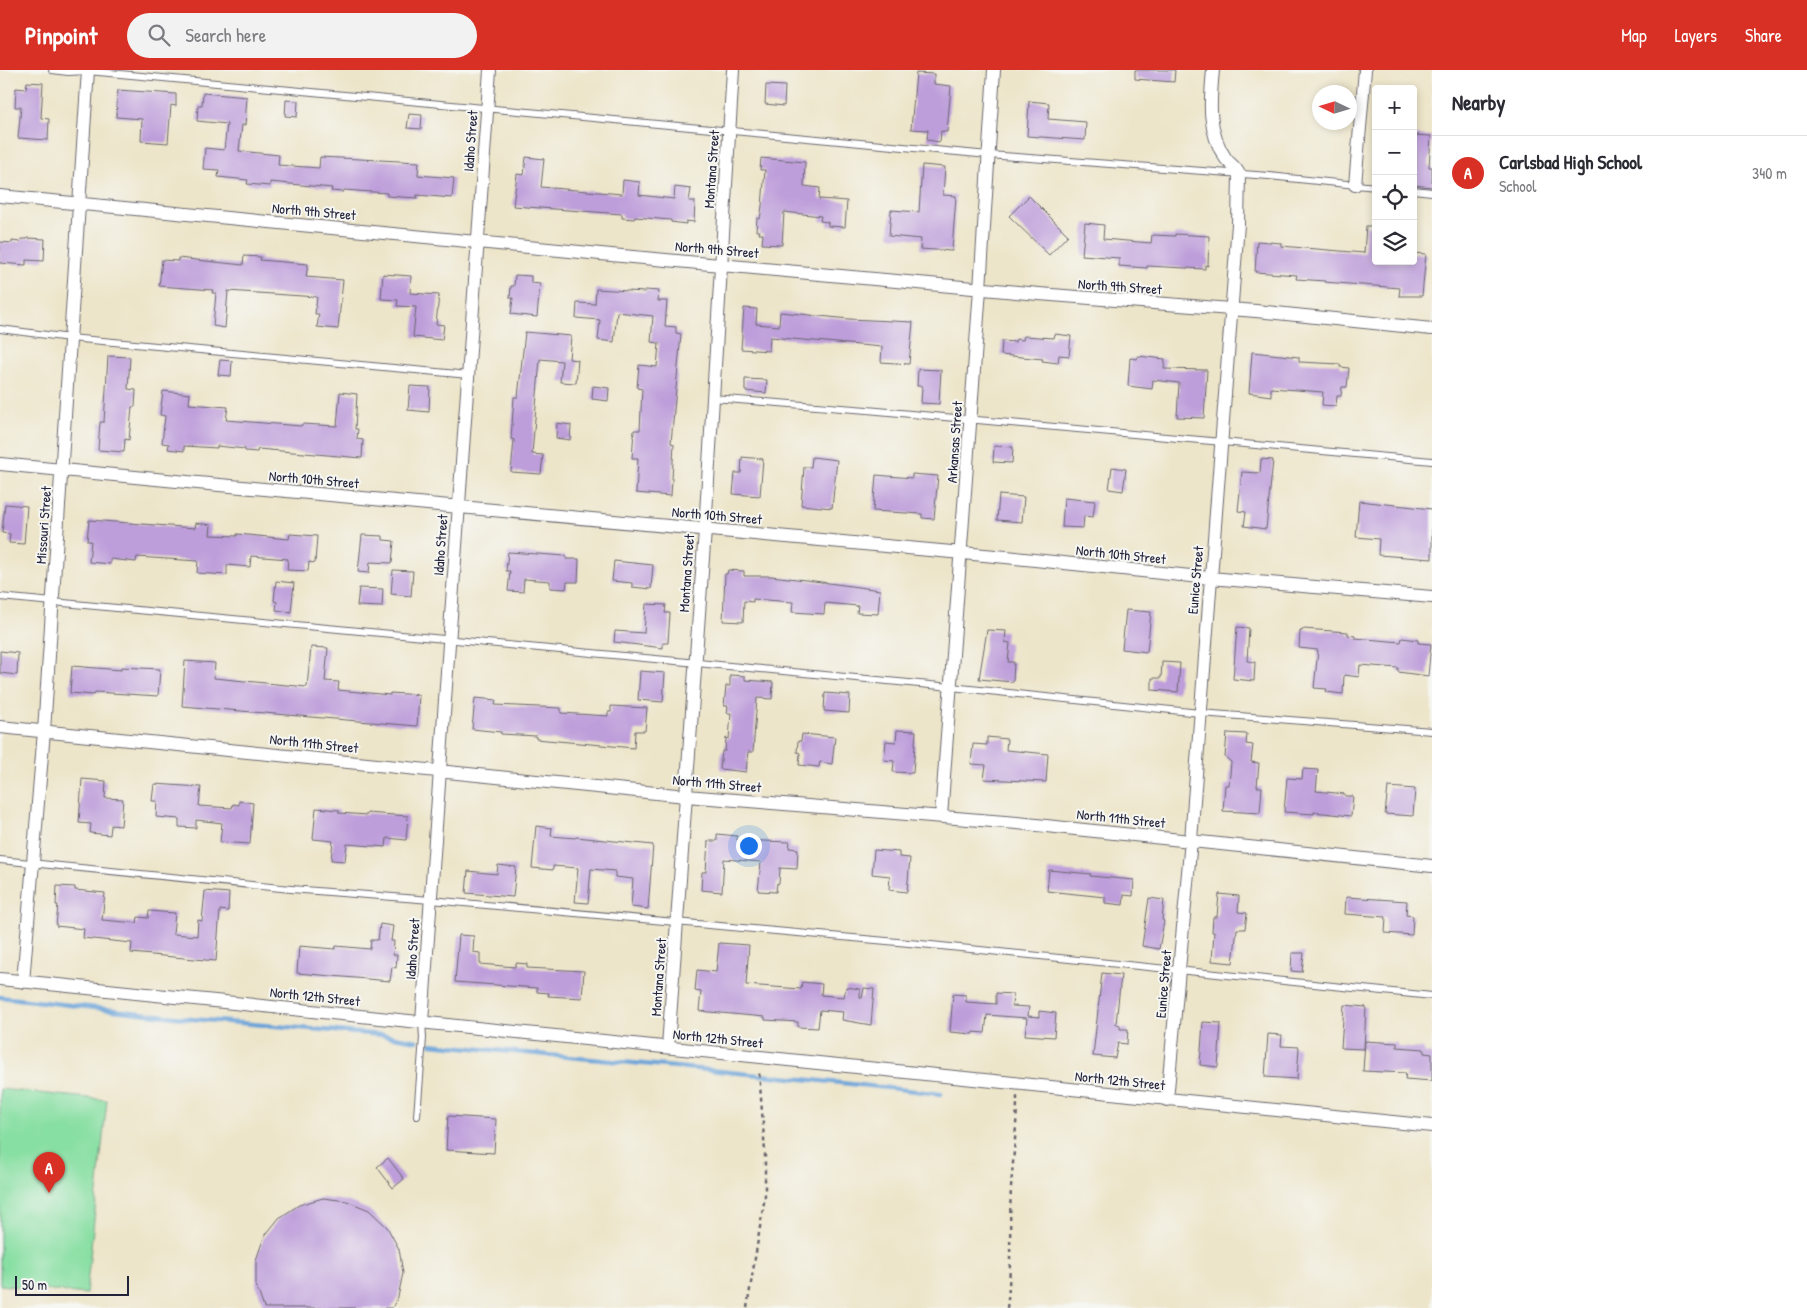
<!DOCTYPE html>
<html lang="en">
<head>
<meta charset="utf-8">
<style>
  :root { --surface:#fff; --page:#f2f2f3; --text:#2b2b33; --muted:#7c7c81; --line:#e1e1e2; --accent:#d93025 }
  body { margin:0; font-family:"Patrick Hand",sans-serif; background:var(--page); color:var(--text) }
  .controls { position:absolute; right:15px; top:15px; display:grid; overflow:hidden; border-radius:5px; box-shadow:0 2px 8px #0003 }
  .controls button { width:45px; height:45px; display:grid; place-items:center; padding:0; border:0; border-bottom:1px solid var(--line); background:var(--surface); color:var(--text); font:25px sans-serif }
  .compass { position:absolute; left:1312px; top:15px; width:45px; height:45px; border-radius:50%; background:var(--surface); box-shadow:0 2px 8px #0003; rotate:274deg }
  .scale { position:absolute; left:15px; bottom:12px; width:114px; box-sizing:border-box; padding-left:5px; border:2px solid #22223b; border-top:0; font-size:14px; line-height:18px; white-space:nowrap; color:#22223b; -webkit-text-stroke:4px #f6f6f2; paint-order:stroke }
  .you { position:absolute; left:748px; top:775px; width:18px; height:18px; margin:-12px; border:4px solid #fff; border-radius:50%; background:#1a73e8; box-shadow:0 0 0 8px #1a73e833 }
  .badge { display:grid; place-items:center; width:32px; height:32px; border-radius:50%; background:var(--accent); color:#fff; font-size:16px; font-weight:700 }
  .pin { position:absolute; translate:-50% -41px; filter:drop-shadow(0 1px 2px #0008) }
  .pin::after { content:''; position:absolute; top:26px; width:18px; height:15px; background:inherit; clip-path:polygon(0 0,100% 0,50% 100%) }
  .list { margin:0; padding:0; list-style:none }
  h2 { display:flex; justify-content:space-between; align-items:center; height:65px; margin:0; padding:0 20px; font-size:21px }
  h2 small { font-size:16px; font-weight:400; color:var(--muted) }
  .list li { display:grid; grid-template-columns:32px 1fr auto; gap:15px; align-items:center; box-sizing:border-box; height:75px; padding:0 20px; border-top:1px solid var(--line) }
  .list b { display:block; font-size:19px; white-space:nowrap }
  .list p { margin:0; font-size:16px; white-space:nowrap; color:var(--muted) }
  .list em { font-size:16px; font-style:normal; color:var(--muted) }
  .icon { flex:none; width:28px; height:28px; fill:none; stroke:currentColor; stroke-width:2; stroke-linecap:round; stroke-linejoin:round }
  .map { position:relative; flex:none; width:1432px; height:1238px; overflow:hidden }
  header { display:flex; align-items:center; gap:30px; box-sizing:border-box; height:70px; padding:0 25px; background:var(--accent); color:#fff }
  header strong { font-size:24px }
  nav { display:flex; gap:28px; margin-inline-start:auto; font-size:18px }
  .search { width:350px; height:45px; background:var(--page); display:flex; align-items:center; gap:12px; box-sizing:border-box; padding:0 18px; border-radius:28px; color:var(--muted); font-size:19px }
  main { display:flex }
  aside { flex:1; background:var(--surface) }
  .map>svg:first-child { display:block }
</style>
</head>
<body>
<header>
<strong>Pinpoint</strong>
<div class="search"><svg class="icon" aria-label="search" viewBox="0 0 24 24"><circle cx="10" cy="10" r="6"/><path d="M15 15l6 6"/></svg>Search here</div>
<nav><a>Map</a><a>Layers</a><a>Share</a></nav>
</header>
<main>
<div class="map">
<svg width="1432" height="1238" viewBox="0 0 1432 1238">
  <rect width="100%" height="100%" fill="#f6f6f2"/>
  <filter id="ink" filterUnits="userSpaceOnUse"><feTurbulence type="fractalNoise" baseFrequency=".02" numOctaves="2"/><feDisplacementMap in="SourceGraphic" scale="10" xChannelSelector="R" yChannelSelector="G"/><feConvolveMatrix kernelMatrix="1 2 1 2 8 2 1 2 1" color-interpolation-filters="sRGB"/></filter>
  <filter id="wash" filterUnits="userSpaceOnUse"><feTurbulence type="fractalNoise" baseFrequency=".0096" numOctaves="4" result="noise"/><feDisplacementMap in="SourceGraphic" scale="20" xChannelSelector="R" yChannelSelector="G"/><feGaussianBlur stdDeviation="1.12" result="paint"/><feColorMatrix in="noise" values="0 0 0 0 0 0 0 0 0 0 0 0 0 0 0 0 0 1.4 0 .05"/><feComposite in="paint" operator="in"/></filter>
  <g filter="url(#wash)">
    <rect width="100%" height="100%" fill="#ede5c9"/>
    <path fill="#88dfa3" stroke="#55806f" d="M0,1019L107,1030L86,1224L0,1215Z"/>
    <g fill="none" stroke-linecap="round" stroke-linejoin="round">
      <path stroke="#69a2d8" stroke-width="4.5" d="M0,927L192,949L383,965L417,971
        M431,974C601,991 771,1004 941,1024"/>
    </g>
    <g id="blocks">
      <path fill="#bd9dda" d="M1135,0H1175L1174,12L1135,9Z
        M916,3L934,4V14L951,16L947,62L941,61L940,72L927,70L928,60L911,59Z
        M27,12L43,13L41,48L49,49L48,70L18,68L21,37H15L16,18L26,19Z
        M766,15L785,16L784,36L765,34Z
        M118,20L176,24V36L171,35L168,73L141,71L142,49L116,47Z
        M203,23L247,27L245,55H242L239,81L279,85L278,95L319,98L320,87L419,92L418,105L454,108L452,128L417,125V128L387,126V123L344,120L343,122L331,121L332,118L270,112V116L247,114L248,110L218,107L219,100L203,99L205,78L224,80L227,54L197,51L198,35H202Z
        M286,30L298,31L297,47L285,46Z
        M1029,31L1049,33L1048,49L1086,52L1085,70L1027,66Z
        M409,44L422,45L421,59L407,58Z
        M1413,65L1431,66L1429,97H1432V117L1413,115Z
        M526,87L544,89L541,117L622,124L623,110L640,112L639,125L674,129L675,117L691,119L689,131H695L694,152L686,151V154L671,152V150L635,147L634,149L622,148V144L513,136L517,104L524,105Z
        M761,88L805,92L804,116L820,118L819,129L847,131L845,157L828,156V152L820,151L821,146L784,142L782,175L762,174L763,164H759L760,161H756L757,148L760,149L762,136L765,100H760Z
        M922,95L945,97L943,125L956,126L952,181L920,179L921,169L889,166L891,140L919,142Z
        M1029,126L1068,165L1049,185L1009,146Z
        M1085,153L1104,155L1103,169L1151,173L1152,165L1175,166V164L1209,166L1208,196L1205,195V199L1147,196V198L1119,196V188L1082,185Z
        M1366,156H1376V191H1413V183L1426,184L1422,226H1399L1400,218L1324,212L1325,211L1296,209L1297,205L1255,202L1257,171L1281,173V176L1364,183Z
        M27,168L45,169L44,191L26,190V195L0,193V172L12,173V171L20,172L21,169H27Z
        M244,186L261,187L260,190L308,194L306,207L343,210L338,259L317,257L319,244H315L317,227L228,221L225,258L213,256L216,223H212L213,220L159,216L162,190L178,191V188L243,195Z
        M383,204L411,206L410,223L439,225L436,254L444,255L442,270L413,267L416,237L397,236L398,230L381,229Z
        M515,205L531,206V213L540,214L537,247L511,244L513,228H510L511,216H514Z
        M596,219L645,222V220L659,221L658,231H667L665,256L676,257V263L681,264L671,373L674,374L671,426L636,423L638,388H632L634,360H640L642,319L637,318L639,295L657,297L659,273L651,272L653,246L617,242L614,272L598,270L600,250L576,248L577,233L595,234Z
        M744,238L757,239L756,254L779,256L780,242L849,249L913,252L909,294L881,292L882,277L770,267L769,281L741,279Z
        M525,262L571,266L569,289L578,290L576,313L560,312L562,291L540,289L532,384L543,385L541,404L511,402L514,370L511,369L514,327H518Z
        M1055,264L1071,266L1069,286L1059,285L1058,293L1042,291L1043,289L1001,285L1002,271L1015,272L1016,269L1023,270L1024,266L1054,268Z
        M1252,282L1299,287V292L1340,294V297L1349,298L1347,317H1342L1341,326H1337L1336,336L1322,335L1323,322L1271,318V326L1249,323Z
        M108,286L130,287L128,319L136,320L135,337H132L129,370L125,369L124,382L98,380L100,352H104Z
        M1138,286L1165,289L1164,299L1207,300L1204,348L1177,347L1179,313L1153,310L1152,319L1128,316L1130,288L1137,289Z
        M220,290L232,291L231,306L218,305Z
        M918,299L941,300L939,334L921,333L922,316H917Z
        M745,309L767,310L766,323L745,321Z
        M410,316L430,317L429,342L408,340Z
        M593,316L609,318L608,331L592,329Z
        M163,321L190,324L189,334L228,337L226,350L301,356L302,354L337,356L340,322L357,324L355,359H358L357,369L363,370L362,388L258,379L257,382L245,381V379L217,376V378L184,376V381L168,379L169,374L162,373L165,346L160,345Z
        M557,353L571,355L570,370L556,368Z
        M994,376L1013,377L1012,393L993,392Z
        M742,387L763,389L760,426L733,424L735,403H741Z
        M812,387L837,390L832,438L801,435L804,397H811Z
        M1261,389L1273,390L1266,459L1244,456L1246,442L1238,441L1242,402L1260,403Z
        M1112,397L1126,399L1123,421L1109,419Z
        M912,404L938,406L934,449L922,448V444L873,441L876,405L912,408Z
        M999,425L1024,427L1022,452L997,450Z
        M1064,428L1095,431L1093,447L1084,446L1083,458L1062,457Z
        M1359,431L1432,439V489L1378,485L1379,469L1356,467Z
        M5,434L27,436L24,474L9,473L10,464L2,463Z
        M89,450L195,458L196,453L211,455L210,465L237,466V464L289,469L290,464L317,466L315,493L309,492L308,501L287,500L288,489L251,486L250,497L227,495V505L197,503L198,491L137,487L136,492L110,489V494L89,492L91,471H87Z
        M362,465L383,466V470L394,471L392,493L370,492L369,503L358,502Z
        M508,482L566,486V489H579L578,512H567L566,519L550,518V511L524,509L523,522L508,521L510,501H506Z
        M614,491L653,495L651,519L632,517V513L612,511Z
        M393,500L413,501L411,526L391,524Z
        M728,500L744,501V506H771L814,511L880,520L878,544L857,543L858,536L825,533L824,544L792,542L793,532L753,529V532L744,531L743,552L723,551L725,504H727Z
        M276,511L294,513L291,542L276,540L277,532L274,531Z
        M359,518L383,519L382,537L357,536Z
        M646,534L666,535L665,543H670L668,573H663V578L614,572L615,561L644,563Z
        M1126,540L1151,542L1147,582L1122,579Z
        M1237,557L1249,558L1247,591L1255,592L1254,611L1233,609Z
        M1303,559L1348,562V565L1355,566V568L1401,572L1402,568L1418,570V573L1431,574L1428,606L1398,602V598L1360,595L1359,607L1344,605L1343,624L1326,622L1327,619L1314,618L1318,580L1299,578L1300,561H1302Z
        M987,560L1006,561L1005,572L1010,573L1008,592H1014L1013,612L979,609Z
        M311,577L328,578L325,611L339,612L338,620L390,625V623L419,625L417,656L182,636L185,591L215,593L214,608L307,617Z
        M0,581L18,583L17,605L0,603Z
        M1162,592L1180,593L1178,622L1152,620V608H1161Z
        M72,596L121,600V597L160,599L158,626L95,622L94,625L70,623Z
        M640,601L665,603L663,632L638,630Z
        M730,605L745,606V610L773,612L772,629L757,628L753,682H748L746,702L720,699L722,681H725L726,668L729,669L731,643H727L728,636H724L726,616H730Z
        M825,623L850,625L849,643L824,641Z
        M475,628L496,630L495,635L561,638V643L608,646V642H611V636L647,638L645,661H635L634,678L536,669V666L501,664V662L472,659Z
        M897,660L916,661L913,703L893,702L894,691L884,690L886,671L896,672Z
        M1227,663L1247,664L1246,674L1253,675L1251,692L1259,693L1257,717H1262L1260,743L1223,741L1225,715H1229L1231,692L1225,687Z
        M802,664L835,667L832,694L820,692L819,697L799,695L800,683L797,682L798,671H801Z
        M987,667L1007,669L1006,680L1048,684L1046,712L984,709L986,695L971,694L973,674L987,675Z
        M1303,699L1318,700L1316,721L1345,724V726H1353L1351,746L1314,742V744L1284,742L1287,708L1302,709Z
        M82,709L106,711L105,728L123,729L121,756L111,755L110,765L90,763L91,754L79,753Z
        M154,714L201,717L199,736L232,738L233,734L239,735V731L253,733L250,774L220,772L222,753L196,750V758L179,757V749L156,747L157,731H152Z
        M1388,717L1415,719L1413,746L1385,744Z
        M316,738L339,740V743L367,745V743L408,746L406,770L387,768L386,777L347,774L345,791L331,790L333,771L313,769Z
        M536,756L552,758L551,766L575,768L576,767L653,775L648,839L631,837L633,809L615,807V801L591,799L588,833L575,832L578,798L553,796V800L532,798Z
        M717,764L737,766V770L790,772L789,778L798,779L797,799L780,798L779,814L777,813L776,822L758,821L761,792L724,789L722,822L701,820L702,802H706L708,771H717Z
        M874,780L899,782V787L910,788L907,822L889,820L890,806L872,804Z
        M498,795L516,797L513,827L466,823L468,801L497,804Z
        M1049,800L1091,804L1090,806L1134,810L1133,826L1124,825L1123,835L1105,833V827L1047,821Z
        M57,816L75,817V820L105,823L102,850L137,853L138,847L148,848L149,841L175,843L173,864L197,866L198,850L202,851L205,821L229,823L228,841L220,840L216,891L131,883L132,873L83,868L84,859L56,856L58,835H56Z
        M1219,824L1239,826L1238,842L1247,843L1245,859H1237L1233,893L1212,891L1214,862H1212L1213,847H1217Z
        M1346,827L1407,831L1406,845L1413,846L1412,865L1385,863L1386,847L1345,844Z
        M1149,828L1164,830L1162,850L1164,851L1159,879L1142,876Z
        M380,854L393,856L391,871H394L393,885H397L396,898L392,897L390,911L297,903L299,876L335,879L336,876L370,879L371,870H378Z
        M459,865L474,866L473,882L480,883V894L515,897L516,893L527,894V898L584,901L582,928L548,926L549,923L537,922V918L455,912Z
        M719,873L749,875L746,915L801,919L802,912L822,914L821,925L844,927L846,917L860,919V927L862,928L864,918L874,919L871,955L842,950L843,942L820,940L818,958L798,957V952L765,950V947L699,941L701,922L695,921L697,900L716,902Z
        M1292,883H1304L1302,902L1291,901Z
        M1102,903L1121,905L1116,954L1120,955V959H1128L1127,974L1118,973L1115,988L1093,986Z
        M996,923L1013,924L1012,936L1029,937L1028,946L1039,947V941L1056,943L1054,967L1025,965L1027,948L987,945L985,963L973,962V964L950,962L953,924L966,925V932L996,934Z
        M1344,935L1366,937L1364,979L1341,978Z
        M1203,952L1221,953L1218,997L1200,995Z
        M1268,964L1282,965L1281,976L1299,977L1297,1009L1265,1007Z
        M1365,971L1397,973V977L1424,979V983L1432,984V1011L1405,1009L1406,1003L1363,1001Z
        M448,1046L496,1049L494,1083L446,1080Z
        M388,1088L404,1109L393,1118L377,1097Z
        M323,1128L347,1131L369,1140L387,1157L399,1179L403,1203L398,1227L392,1238H264L256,1215V1190L264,1167L279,1148L299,1135Z"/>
    </g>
  </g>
  <g filter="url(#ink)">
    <use href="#blocks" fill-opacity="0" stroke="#69666d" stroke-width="1"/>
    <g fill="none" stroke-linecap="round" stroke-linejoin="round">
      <defs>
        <path id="lane" d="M52,0L68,2L88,1L989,85L1269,106L1376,117
          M1413,120L1432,122
          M0,259L70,268L469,305
          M713,328L867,340L1432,391
          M0,527L951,617L1200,643L1432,661
          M0,790L291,819L431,830L931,875L1432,926
          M417,1046L423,968L422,952"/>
        <path id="street" d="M1355,115L1365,0
          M0,126L611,185L1039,224L1256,241L1432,259
          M0,394L187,412L1006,487L1210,508L1432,527
          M0,657L686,726L1017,753L1432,796
          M941,747L980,219L994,0
          M0,909L1432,1056
          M23,912L44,661L88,0
          M422,952L490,0
          M668,977L705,460L733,0
          M1167,1030L1191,770L1238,154L1239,104C1236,97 1230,94 1226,89C1207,62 1210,31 1213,0"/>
      </defs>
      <use href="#lane" stroke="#69666d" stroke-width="8"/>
      <use href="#street" stroke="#69666d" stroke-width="14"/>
      <path stroke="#69666d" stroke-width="2.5" stroke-dasharray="4 4" stroke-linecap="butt" d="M747,1238L765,1126V1082L759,1001
        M1007,1238C1012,1198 1009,1158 1011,1118C1013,1088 1017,1057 1017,1026"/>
      <use href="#lane" stroke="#fff" stroke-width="6"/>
      <use href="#street" stroke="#fff" stroke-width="12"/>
    </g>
  </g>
  <g text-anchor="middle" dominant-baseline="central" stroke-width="4" stroke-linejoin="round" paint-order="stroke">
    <g font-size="14" fill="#22223b" stroke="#f6f6f2">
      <text transform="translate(470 71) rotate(-86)">Idaho Street</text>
      <text transform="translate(711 99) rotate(-86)">Montana Street</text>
      <text transform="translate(314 141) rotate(5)">North 9th Street</text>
      <text transform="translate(717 179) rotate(5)">North 9th Street</text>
      <text transform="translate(1120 216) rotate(4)">North 9th Street</text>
      <text transform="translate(954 372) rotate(-86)">Arkansas Street</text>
      <text transform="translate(314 409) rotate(5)">North 10th Street</text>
      <text transform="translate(717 445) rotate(5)">North 10th Street</text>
      <text transform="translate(43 455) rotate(-86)">Missouri Street</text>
      <text transform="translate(440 475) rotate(-86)">Idaho Street</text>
      <text transform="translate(1121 484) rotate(6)">North 10th Street</text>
      <text transform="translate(686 503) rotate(-86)">Montana Street</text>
      <text transform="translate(1195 510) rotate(-85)">Eunice Street</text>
      <text transform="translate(314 673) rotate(6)">North 11th Street</text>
      <text transform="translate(717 713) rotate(5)">North 11th Street</text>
      <text transform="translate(1121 748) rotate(6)">North 11th Street</text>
      <text transform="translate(412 879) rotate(-86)">Idaho Street</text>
      <text transform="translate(658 907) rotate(-86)">Montana Street</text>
      <text transform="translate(1163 914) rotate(-85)">Eunice Street</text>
      <text transform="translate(315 926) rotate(6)">North 12th Street</text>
      <text transform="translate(718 968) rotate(6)">North 12th Street</text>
      <text transform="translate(1120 1010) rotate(6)">North 12th Street</text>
    </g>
  </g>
</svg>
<div class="controls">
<button>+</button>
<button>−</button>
<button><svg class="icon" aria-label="locate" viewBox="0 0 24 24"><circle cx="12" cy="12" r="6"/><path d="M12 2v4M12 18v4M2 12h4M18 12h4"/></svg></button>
<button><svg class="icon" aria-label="layers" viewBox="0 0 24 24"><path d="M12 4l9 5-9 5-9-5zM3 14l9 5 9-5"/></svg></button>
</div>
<svg class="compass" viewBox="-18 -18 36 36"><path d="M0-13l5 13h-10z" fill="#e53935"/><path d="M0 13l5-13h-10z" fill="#7c7c81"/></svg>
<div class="scale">50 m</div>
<div class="you"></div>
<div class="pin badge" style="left:49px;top:1123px">A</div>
</div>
<aside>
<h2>Nearby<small></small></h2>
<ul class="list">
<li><span class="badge">A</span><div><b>Carlsbad High School</b><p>School</p></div><em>340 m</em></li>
</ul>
</aside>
</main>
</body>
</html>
